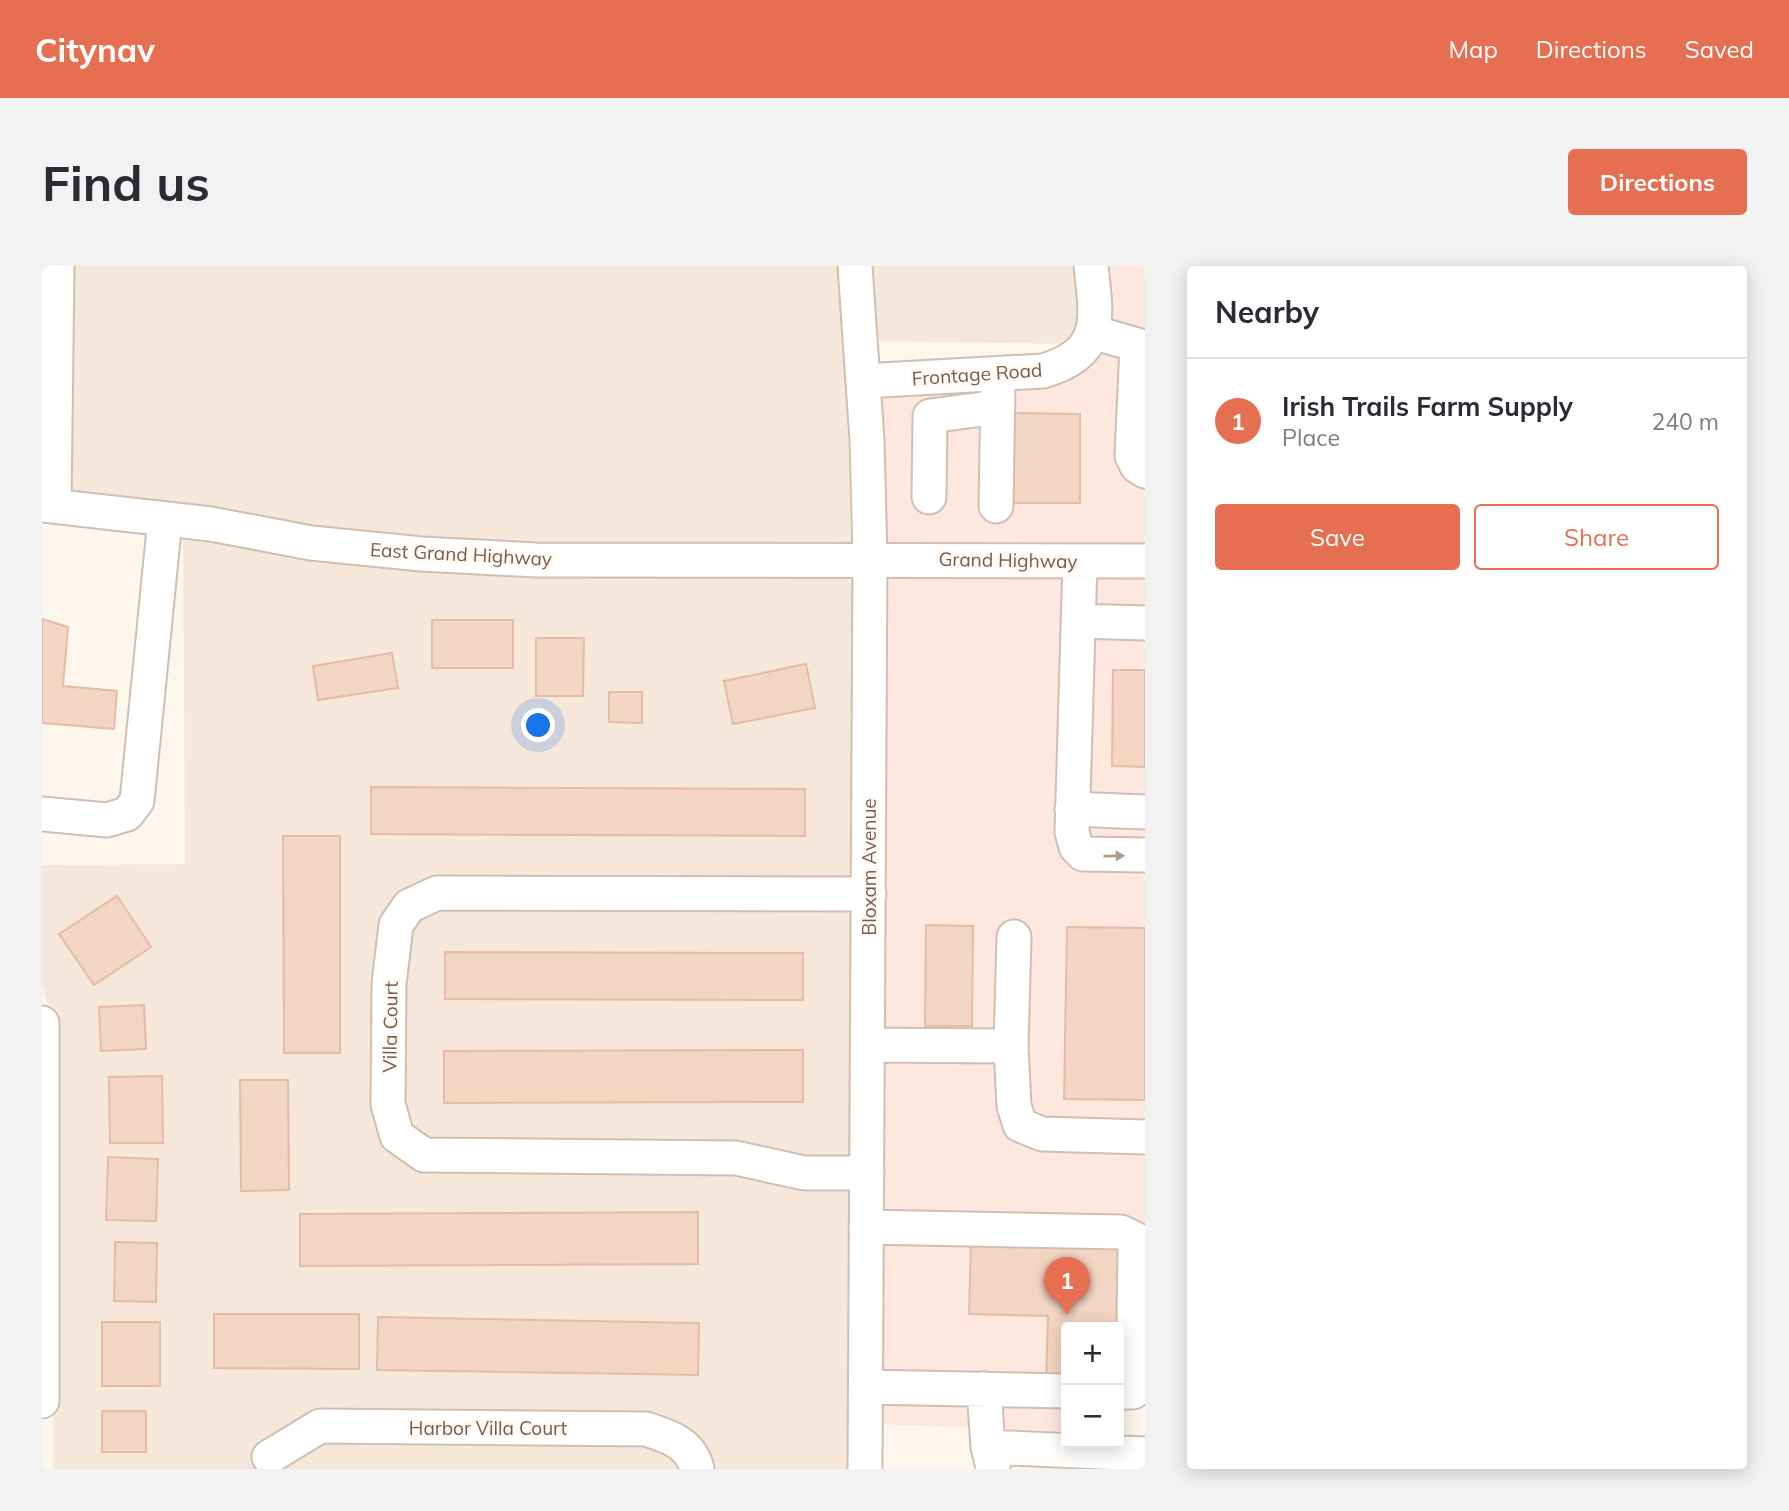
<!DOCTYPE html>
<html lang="en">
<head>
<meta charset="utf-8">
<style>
  :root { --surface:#fff; --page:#f2f2f3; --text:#2b2b33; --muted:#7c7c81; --line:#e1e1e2; --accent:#e76f51 }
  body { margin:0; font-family:Mulish,sans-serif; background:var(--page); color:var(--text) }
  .controls { position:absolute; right:21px; bottom:21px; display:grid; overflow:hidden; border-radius:7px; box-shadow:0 4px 18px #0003 }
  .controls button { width:63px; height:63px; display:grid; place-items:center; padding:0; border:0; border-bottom:2px solid var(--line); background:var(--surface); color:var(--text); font:35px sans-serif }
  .you { position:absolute; left:497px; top:460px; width:24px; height:24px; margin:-18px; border:5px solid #fff; border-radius:50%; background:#1a73e8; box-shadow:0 0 0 10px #1a73e833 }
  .badge { display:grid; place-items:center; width:46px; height:46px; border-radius:50%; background:var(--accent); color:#fff; font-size:23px; font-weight:700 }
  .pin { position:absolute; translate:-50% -58px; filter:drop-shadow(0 2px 4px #0008) }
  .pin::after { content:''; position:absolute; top:37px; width:24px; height:21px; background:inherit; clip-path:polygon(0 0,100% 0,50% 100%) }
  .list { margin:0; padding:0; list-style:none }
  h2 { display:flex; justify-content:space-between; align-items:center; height:91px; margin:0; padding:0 28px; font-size:30px }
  h2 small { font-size:23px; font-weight:400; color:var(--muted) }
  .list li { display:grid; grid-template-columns:46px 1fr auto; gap:21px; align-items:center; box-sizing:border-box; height:126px; padding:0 28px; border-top:2px solid var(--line) }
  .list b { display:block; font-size:26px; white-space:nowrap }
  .list p { margin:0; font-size:23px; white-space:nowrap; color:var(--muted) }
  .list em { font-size:23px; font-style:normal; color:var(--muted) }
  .actions { display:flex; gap:14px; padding:21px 28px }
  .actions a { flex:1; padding:16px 0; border:2px solid var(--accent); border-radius:7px; text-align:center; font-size:24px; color:var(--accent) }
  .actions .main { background:var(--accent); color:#fff }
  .map { position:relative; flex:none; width:1103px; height:1203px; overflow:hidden; border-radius:7px }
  header { display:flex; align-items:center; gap:42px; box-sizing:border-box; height:98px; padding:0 35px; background:var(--accent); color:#fff }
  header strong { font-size:33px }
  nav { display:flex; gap:38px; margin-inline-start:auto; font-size:24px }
  .intro { display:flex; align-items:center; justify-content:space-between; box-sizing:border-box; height:168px; padding:0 42px }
  h1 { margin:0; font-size:49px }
  .button { padding:18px 32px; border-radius:7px; background:var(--accent); color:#fff; font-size:24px; font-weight:700 }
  main { display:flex; gap:42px; padding:0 42px }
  aside { flex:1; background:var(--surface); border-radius:7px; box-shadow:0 4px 18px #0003 }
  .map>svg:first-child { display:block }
</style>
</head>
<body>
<header>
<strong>Citynav</strong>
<nav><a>Map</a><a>Directions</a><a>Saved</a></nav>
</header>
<div class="intro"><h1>Find us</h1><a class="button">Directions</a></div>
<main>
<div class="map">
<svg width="1103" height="1203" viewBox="0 0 1103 1203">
  <rect width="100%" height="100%" fill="#fdf6ec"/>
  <path fill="#f5e8da" d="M26,0H802L809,280L494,281L381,275L25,229Z
    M825,0H1038L1043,48L1031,78L829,75Z
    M141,268L810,306L816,615L363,628L344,873L692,904L813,920L812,1203H667L642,1163L278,1147L220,1203H11L13,762L0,719V599L143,598Z
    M397,640H816L813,894L385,876L364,861L358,836L365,664L375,650Z
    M281,1173L603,1176L628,1184L643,1203H231Z"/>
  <path fill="#fde8e0" d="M1061,0H1103V282L839,279L833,127L1026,111Z
    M840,305L1103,308V1134L1077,1061H1024V1165L835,1158Z"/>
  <path fill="#f3d5c3" stroke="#e6bba3" stroke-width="2" d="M968,147L1038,148V237H967Z
    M0,353L26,361L21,420L75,425L72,463L0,457Z
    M390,354H471V402H390Z
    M494,372H542L541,430H494Z
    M350,387L356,422L276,434L271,400Z
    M764,398L773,442L691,458L682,415Z
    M1071,404H1103V501L1070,500Z
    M567,426H600V457L567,456Z
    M329,521L763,523V570L329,568Z
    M241,570H298V787H242Z
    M75,630L109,681L52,719L17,668Z
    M884,659L931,660L930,760H883Z
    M1025,661L1103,662V834L1022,833Z
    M403,686L761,687V734L403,733Z
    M102,739L104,783L59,785L57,741Z
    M761,784V836L402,837V785Z
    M120,810L121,877H68L67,811Z
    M198,814H246L247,924L199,925Z
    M66,891L116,893L114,955L64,954Z
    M656,946V998L258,1000V948Z
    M73,976L115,977L114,1036L72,1035Z
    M929,976L1086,980L1077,1061H1024V1119H1004L1006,1050L927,1048Z
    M172,1048H317V1103L172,1102Z
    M336,1051L657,1057L656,1109L335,1104Z
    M60,1056H118V1120H60Z
    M60,1145H104V1186H60Z"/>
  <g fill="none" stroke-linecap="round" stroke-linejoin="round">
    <defs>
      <path id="minor" d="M813,0L825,174L828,292L823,1203
        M1050,66L1095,79L1090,190L1095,200L1103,205
        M821,115L1001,105C1062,87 1055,54 1049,0
        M887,231L888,150L956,141
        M0,239L169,258L269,277L380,288L494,294L1103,295
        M12,240L15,0
        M954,240L956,120
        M1038,295L1030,566L1034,581L1041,588L1103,589
        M1036,355L1103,357
        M1030,543L1103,546
        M0,548L65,554L85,548L95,535L123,253
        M0,757V1135
        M826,779L969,780L972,840L978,859L1000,868L1103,871
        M969,780L972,671
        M825,907H762L694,892L382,889L355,870L346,838L347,718L354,659L367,640L395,627L827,628
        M824,961L1079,966L1103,978
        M824,1121L1024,1125
        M942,1123L946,1181L951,1201
        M1077,1126H1091L1093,987L1103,980
        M946,1181L1103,1188
        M227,1191L278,1160L604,1163C626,1170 649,1177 655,1203"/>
    </defs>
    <use href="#minor" stroke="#d1beb0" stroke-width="37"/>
    <use href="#minor" stroke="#fff" stroke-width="33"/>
  </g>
  <defs><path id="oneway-solid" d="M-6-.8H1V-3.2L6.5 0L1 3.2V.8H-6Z" transform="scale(1.75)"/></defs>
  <use fill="#af9d94" href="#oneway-solid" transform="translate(1072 590) rotate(-1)"/>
  <g text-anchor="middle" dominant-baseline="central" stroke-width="6" stroke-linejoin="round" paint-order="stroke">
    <g font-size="19" fill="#7a5c4d" stroke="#fffaf3">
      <text transform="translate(935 108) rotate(-4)">Frontage Road</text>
      <text transform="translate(419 288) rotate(3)">East Grand Highway</text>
      <text transform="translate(966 294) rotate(1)">Grand Highway</text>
      <text transform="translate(827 601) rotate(-90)">Bloxam Avenue</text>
      <text transform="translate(348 761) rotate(-89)">Villa Court</text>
      <text x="446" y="1162">Harbor Villa Court</text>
    </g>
  </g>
</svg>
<div class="controls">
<button>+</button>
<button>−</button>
</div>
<div class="you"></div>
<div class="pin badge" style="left:1025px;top:1049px">1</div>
</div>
<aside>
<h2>Nearby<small></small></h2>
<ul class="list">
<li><span class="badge">1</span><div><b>Irish Trails Farm Supply</b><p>Place</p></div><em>240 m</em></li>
</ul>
<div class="actions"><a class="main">Save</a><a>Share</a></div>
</aside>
</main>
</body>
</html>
